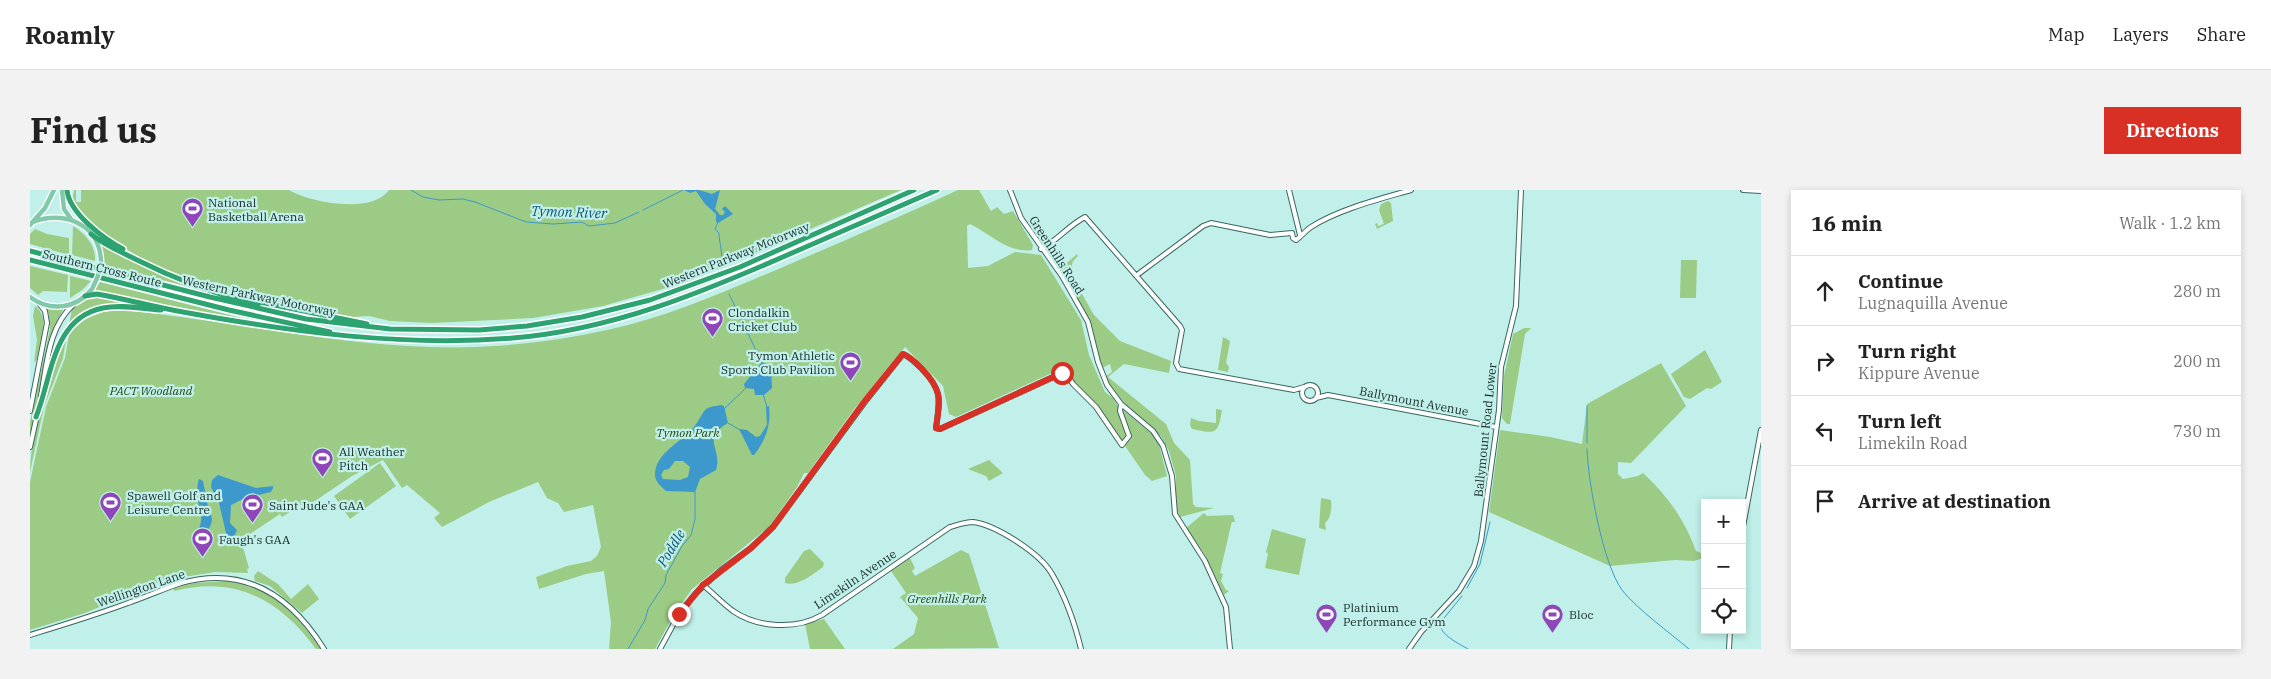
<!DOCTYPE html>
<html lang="en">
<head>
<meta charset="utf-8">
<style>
  :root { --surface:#fff; --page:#f2f2f2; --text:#222; --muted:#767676; --line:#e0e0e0; --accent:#d93025 }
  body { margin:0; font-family:"IBM Plex Serif",serif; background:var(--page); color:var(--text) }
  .controls { position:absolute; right:15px; bottom:15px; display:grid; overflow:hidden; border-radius:0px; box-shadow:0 2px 8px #0003 }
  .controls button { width:45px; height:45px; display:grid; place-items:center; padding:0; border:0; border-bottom:1px solid var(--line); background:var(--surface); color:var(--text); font:25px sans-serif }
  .stop { position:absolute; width:15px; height:15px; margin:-11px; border:4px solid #d93025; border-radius:50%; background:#fff }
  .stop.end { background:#d93025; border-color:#fff; box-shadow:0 1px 5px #0008 }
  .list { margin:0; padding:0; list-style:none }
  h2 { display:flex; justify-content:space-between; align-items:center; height:65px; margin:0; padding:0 20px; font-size:21px }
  h2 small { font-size:16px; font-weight:400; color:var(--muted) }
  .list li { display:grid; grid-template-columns:32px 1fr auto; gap:15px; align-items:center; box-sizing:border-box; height:70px; padding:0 20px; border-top:1px solid var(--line) }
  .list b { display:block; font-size:19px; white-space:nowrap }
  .list p { margin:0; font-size:16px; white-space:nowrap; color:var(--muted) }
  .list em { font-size:16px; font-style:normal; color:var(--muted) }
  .icon { flex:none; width:28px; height:28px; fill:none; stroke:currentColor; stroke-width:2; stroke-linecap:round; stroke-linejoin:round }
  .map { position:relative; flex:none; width:1731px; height:459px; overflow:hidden; border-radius:0px }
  header { display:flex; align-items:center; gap:30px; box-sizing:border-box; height:70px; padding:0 25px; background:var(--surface); border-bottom:1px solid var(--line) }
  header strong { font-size:24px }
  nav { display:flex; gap:28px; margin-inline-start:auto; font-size:18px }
  .intro { display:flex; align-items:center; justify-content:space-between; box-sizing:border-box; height:120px; padding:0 30px }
  h1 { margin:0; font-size:35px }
  .button { padding:12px 22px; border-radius:0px; background:var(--accent); color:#fff; font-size:18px; font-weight:700 }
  main { display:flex; gap:30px; padding:0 30px }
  aside { flex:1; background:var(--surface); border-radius:0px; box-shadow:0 2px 8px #0003 }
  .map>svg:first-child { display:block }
</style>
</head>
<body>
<header>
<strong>Roamly</strong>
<nav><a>Map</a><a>Layers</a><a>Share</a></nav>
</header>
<div class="intro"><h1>Find us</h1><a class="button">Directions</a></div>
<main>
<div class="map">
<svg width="1731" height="459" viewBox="0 0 1731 459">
  <rect width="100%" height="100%" fill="#c0f0e9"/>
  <path fill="#9ccb85" d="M39,0H41V7H43L44,0H46V12H51V0H259C280,13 343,24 359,0H871L657,92L573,116L503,128L402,133L360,131L339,126L323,127L286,122L240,111L186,92L180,95L179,98C141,86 47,41 39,0Z
    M928,0H949L961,21L967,17L974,24L983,21L1003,55L1002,60C979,64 959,43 940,34L937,36L938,78L958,76L985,62L1011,65L1051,130L1059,165L1075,202L1083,208L1087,215L1122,244L1129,254L1137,286L1122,291L1115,285L1067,215L1042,191L1035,177L926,227L919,224L913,196L875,157L825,218L778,283H774L767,297L740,336L662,399L643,426L625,459H579L581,432L574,381L556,384L509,399L506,387L537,376L561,371L567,366L571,357L563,315L534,322L528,313L517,308L508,292L461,311L412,337L404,328L410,323L377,295L372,298L353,270L322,286L282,313H274L252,327L250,324L217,346L214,345L212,354L219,378L217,379L218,383L185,382L135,390L55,423L0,440V292L16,217L35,168L39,145L42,140L56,129L73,122L93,120C196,130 296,154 400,157C458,159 519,153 577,140C638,127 696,101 753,77C811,52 870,27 928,0Z
    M1358,11L1361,13L1363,31L1347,39L1345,34L1347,33L1348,36L1354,34L1349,20L1351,14Z
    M43,36C56,44 66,56 65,71L42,65Z
    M5,39L17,44L39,48V65L0,54V44Z
    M71,53L140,89L163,98L74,75Z
    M1047,64L1048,66L1043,71L1040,83L1064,125L1090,151L1141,171L1139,183L1094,174L1078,187L1136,234L1144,253L1160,270L1163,314L1166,317L1184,318L1150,327L1146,317V286L1139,261L1131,246L1097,216L1081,197L1075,187L1082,182L1080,174L1072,178L1061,132L1030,79Z
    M1651,70H1667L1666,108H1650Z
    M0,76L38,85L37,102L13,101L8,105L0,98Z
    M40,86L61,91L52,100L40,108Z
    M70,92L219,130L115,112L74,102L64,101Z
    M70,106L107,113L111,117L83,115L40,132L39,135L42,119L60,108Z
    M5,116C21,127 10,153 7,169L4,173L7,149L3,126Z
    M16,118H34L23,139L0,248V232L20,139L19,125Z
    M1494,138H1501L1495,144L1480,234H1477L1472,228L1474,186L1483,144Z
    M1193,147L1200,151L1196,173L1199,177L1198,182L1188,180Z
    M36,150L33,168L14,217L0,282C0,249 20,179 36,150Z
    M1675,160L1692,192L1681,199L1677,198L1660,209L1654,207L1641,184Z
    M1631,173L1656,216L1601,273L1588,272V284L1593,289L1608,286L1613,283C1637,305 1655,330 1666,361L1671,363L1673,368L1664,371L1645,370L1580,376L1459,322L1470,240L1520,247L1552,254L1557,214Z
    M1186,219L1192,220C1188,245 1186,244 1162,239L1160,235L1161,228L1169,231L1186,233Z
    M959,270L973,283L959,291L956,286L938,279Z
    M350,273L366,296L320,329L304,306Z
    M1291,308L1301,310C1302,317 1301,329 1295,333L1296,340L1289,338Z
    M1174,323L1177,326L1203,325L1205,332H1202L1201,335L1190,383L1193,384L1191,391L1196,400L1199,401L1194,405L1174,363L1156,338Z
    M1242,339L1276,349L1269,385L1235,378L1238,364L1236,362Z
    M780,359L794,373L793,377C783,384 768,397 755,393V388L774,361Z
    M931,360L939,364L969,458L863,459L884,444L888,428L870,407L876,403L861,381L880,368L885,378L882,381L885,386Z
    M228,381L248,394L261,409L278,394L289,409L272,423L240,396L225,391L224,386Z
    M196,391C239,390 268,427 291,459H286C250,410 206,385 144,401V398L165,393Z
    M794,429L815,459H780L775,434Z"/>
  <path fill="#3d99cb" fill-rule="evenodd" d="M654,0H669L682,4L690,0L685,19L690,25H693L695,22L692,19L695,16L703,24L688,33L686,32V24L675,14L666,1L660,3Z
    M732,172L741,176L742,198L734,205H725L724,199L715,198L714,194Z
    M691,215L694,216L698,233C670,249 693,258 686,280L670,289L665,302L636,301C632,297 626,293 625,286C624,264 651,252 663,238C668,233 671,224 676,219C681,216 686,216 691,215ZM653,271L660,277L658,287L650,290L633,289L631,285L634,280L639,279L645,271Z
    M739,216C741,236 736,249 724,265H722L709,239L717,240L726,247L730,246L737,235L736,217Z
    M188,285L226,298L243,296V298L241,302L215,308L201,315L200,333L207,340L205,345L201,347L196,343L189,313L181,297L182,290Z
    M169,289L173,291C174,298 176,304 177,311C178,324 189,329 174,344L170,343C168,337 172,333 171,327C169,315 165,301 169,289Z"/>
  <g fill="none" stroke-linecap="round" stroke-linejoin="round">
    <path stroke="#3d99cb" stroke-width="1" d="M381,0L393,7L409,10L433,9L445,12L496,32L523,34L552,32L559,36L585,33L609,22
      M613,20L653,0
      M688,32L685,39L689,43C689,54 694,63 690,74
      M699,104L732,173
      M733,204L737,217
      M1557,216V253
      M694,219L716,198
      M698,233L710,240
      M1557,259C1558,292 1573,374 1592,400C1607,419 1640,443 1659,459
      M1437,398L1450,374L1460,332
      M1432,406L1410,433C1410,445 1428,453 1438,459
      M598,459L615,430L618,419L635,393L636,385L652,356L661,345L665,329V302"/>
    <defs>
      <path id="secondary" d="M980,0L991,28L1032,86L1058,132L1068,172L1077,195L1091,214L1123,241L1133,256L1142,286L1145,324L1175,371L1196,417L1200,459
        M1259,0L1270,45
        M1713,0L1731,1
        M1262,43L1263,48L1266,50C1272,46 1275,41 1281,37C1309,19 1350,9 1381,0
        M1011,59C1028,50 1038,36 1055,27L1150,136L1152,140L1146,173L1149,179L1264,200L1274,197
        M1107,85L1173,36L1181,33L1240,45L1262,43
        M1272 203a8 8 0 1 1 16 0a8 8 0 1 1-16 0Z
        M11,206C17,174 18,137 44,114
        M1286,208L1298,205L1466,237
        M0,221L17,133L15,121L8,112
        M0,257L7,225
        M1712,342L1731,240
        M673,395C683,403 692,413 703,421C728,438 766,440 792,425L920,337C927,335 935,332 943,332C966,335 1010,363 1022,384C1035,406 1045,434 1051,459
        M0,445C33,435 66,425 98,413C116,407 133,399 151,393C216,375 261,406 294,459
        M630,459L649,424L666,403L691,380L721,358L743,337L835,212L873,164C880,167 886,173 892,179C913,201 910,209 906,238L910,239L1032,183L1037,185L1043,194L1066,217L1092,255L1099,246L1090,221L1091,214
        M1379,459L1391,442L1429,401L1444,376L1451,351L1469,220L1471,177L1486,116L1491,0
        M1699,459L1700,440"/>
      <path id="primary" d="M32,0L34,19L41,29
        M3,32C34,20 70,34 71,72
        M0,35L15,18L24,0
        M0,107C20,122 46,119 62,99"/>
      <path id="highway" d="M37,0C39,23 74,49 93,59
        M61,44C74,55 90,61 105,69C145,89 184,104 228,115
        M0,61L180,107L276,129L360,139L449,140L497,136L552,127L620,110L710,77L884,0
        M0,70L199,120L300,142
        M55,106L67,104C96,109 124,117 153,122C262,142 373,157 483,148C582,140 673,102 762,63C810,42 858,21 907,0
        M225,111L337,134
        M6,227C22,188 22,128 73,118C92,114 113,119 131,120"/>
    </defs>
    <use href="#secondary" stroke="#3a6661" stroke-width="6"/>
    <use href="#primary" stroke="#fff" stroke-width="7"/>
    <use href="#highway" stroke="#fff" stroke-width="8"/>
    <use href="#secondary" stroke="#fff" stroke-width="4"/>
    <use href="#primary" stroke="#82c8aa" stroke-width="4.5"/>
    <use href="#highway" stroke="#2ea372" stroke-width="5"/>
    <defs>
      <path id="primary-bridge" d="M62,99L68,86L71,72"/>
    </defs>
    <use href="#primary-bridge" stroke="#fff" stroke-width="7" stroke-linecap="butt"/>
    <use href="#primary-bridge" stroke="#82c8aa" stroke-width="4.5"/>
  </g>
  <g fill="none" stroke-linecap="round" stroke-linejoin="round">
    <path stroke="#d93025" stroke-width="6" d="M649,424L673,395L721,358L743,337L834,212L873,164C881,167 886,173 892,179C913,201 910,210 906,238L910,239L1032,183"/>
  </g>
  <defs>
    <symbol id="stadium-pin" viewBox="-11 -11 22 30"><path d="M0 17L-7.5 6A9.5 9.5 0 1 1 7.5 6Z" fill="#8f46b9" stroke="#c0f0e9"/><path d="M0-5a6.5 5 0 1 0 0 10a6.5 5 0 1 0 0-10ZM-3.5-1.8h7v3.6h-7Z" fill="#fff"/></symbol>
  </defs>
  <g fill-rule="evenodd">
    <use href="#stadium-pin" x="150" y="6" width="25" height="34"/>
    <use href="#stadium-pin" x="670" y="116" width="25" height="34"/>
    <use href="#stadium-pin" x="808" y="160" width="25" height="34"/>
    <use href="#stadium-pin" x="280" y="256" width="25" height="34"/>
    <use href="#stadium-pin" x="68" y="300" width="25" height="34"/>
    <use href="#stadium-pin" x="210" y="302" width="25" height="34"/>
    <use href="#stadium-pin" x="160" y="336" width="25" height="34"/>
    <use href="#stadium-pin" x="1284" y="412" width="25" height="34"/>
    <use href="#stadium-pin" x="1510" y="412" width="25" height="34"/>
  </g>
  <g text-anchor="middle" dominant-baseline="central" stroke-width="4.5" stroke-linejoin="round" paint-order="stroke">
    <g font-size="12" fill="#192b29" stroke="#c0f0e9" text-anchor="start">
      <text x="178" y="12">National<tspan x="178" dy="14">Basketball Arena</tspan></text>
      <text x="698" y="122">Clondalkin<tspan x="698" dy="14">Cricket Club</tspan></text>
      <text x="805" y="165" text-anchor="end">Tymon Athletic<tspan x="805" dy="14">Sports Club Pavilion</tspan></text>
      <text x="309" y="261">All Weather<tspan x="309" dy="14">Pitch</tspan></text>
      <text x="97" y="305">Spawell Golf and<tspan x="97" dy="14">Leisure Centre</tspan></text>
      <text x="239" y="315">Saint Jude's GAA</text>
      <text x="189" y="349">Faugh's GAA</text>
      <text x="1313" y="417">Platinium<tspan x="1313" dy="14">Performance Gym</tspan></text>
      <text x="1539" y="424">Bloc</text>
    </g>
    <g font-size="12" fill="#192b29" stroke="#c0f0e9">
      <text transform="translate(706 65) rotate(-22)">Western Parkway Motorway</text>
      <text transform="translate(1027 65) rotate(57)">Greenhills Road</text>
      <text transform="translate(72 78) rotate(14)">Southern Cross Route</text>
      <text transform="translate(229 106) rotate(12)">Western Parkway Motorway</text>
      <text transform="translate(1384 211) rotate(11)">Ballymount Avenue</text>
      <text transform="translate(1455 240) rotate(-84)">Ballymount Road Lower</text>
      <text transform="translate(825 389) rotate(-34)">Limekiln Avenue</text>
      <text transform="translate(111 398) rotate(-19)">Wellington Lane</text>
    </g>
    <g font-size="12" font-style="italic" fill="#264513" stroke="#c0f0e9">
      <text x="121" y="200">PACT Woodland</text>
      <text x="658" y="242">Tymon Park</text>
      <text x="917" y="408">Greenhills Park</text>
    </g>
    <g font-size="14" font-style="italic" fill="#0e5577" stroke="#c0f0e9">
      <text transform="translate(539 22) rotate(2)">Tymon River</text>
      <text transform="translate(641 358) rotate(-59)">Poddle</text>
    </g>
  </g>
</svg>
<div class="controls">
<button>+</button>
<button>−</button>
<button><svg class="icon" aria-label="locate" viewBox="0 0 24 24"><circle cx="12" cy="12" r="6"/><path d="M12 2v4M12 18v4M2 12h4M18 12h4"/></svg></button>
</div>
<div class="stop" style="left:1032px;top:183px"></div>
<div class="stop end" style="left:649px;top:424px"></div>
</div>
<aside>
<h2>16 min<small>Walk · 1.2 km</small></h2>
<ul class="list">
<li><svg class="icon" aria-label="ahead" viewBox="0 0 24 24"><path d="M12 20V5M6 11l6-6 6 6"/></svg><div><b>Continue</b><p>Lugnaquilla Avenue</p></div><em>280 m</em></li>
<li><svg class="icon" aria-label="right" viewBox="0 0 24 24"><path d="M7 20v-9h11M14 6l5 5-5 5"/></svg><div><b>Turn right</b><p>Kippure Avenue</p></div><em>200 m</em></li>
<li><svg class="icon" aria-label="left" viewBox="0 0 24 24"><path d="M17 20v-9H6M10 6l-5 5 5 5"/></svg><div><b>Turn left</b><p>Limekiln Road</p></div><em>730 m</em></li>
<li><svg class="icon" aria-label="arrive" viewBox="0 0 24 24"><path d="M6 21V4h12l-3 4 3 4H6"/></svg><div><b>Arrive at destination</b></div></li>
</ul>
</aside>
</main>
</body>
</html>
